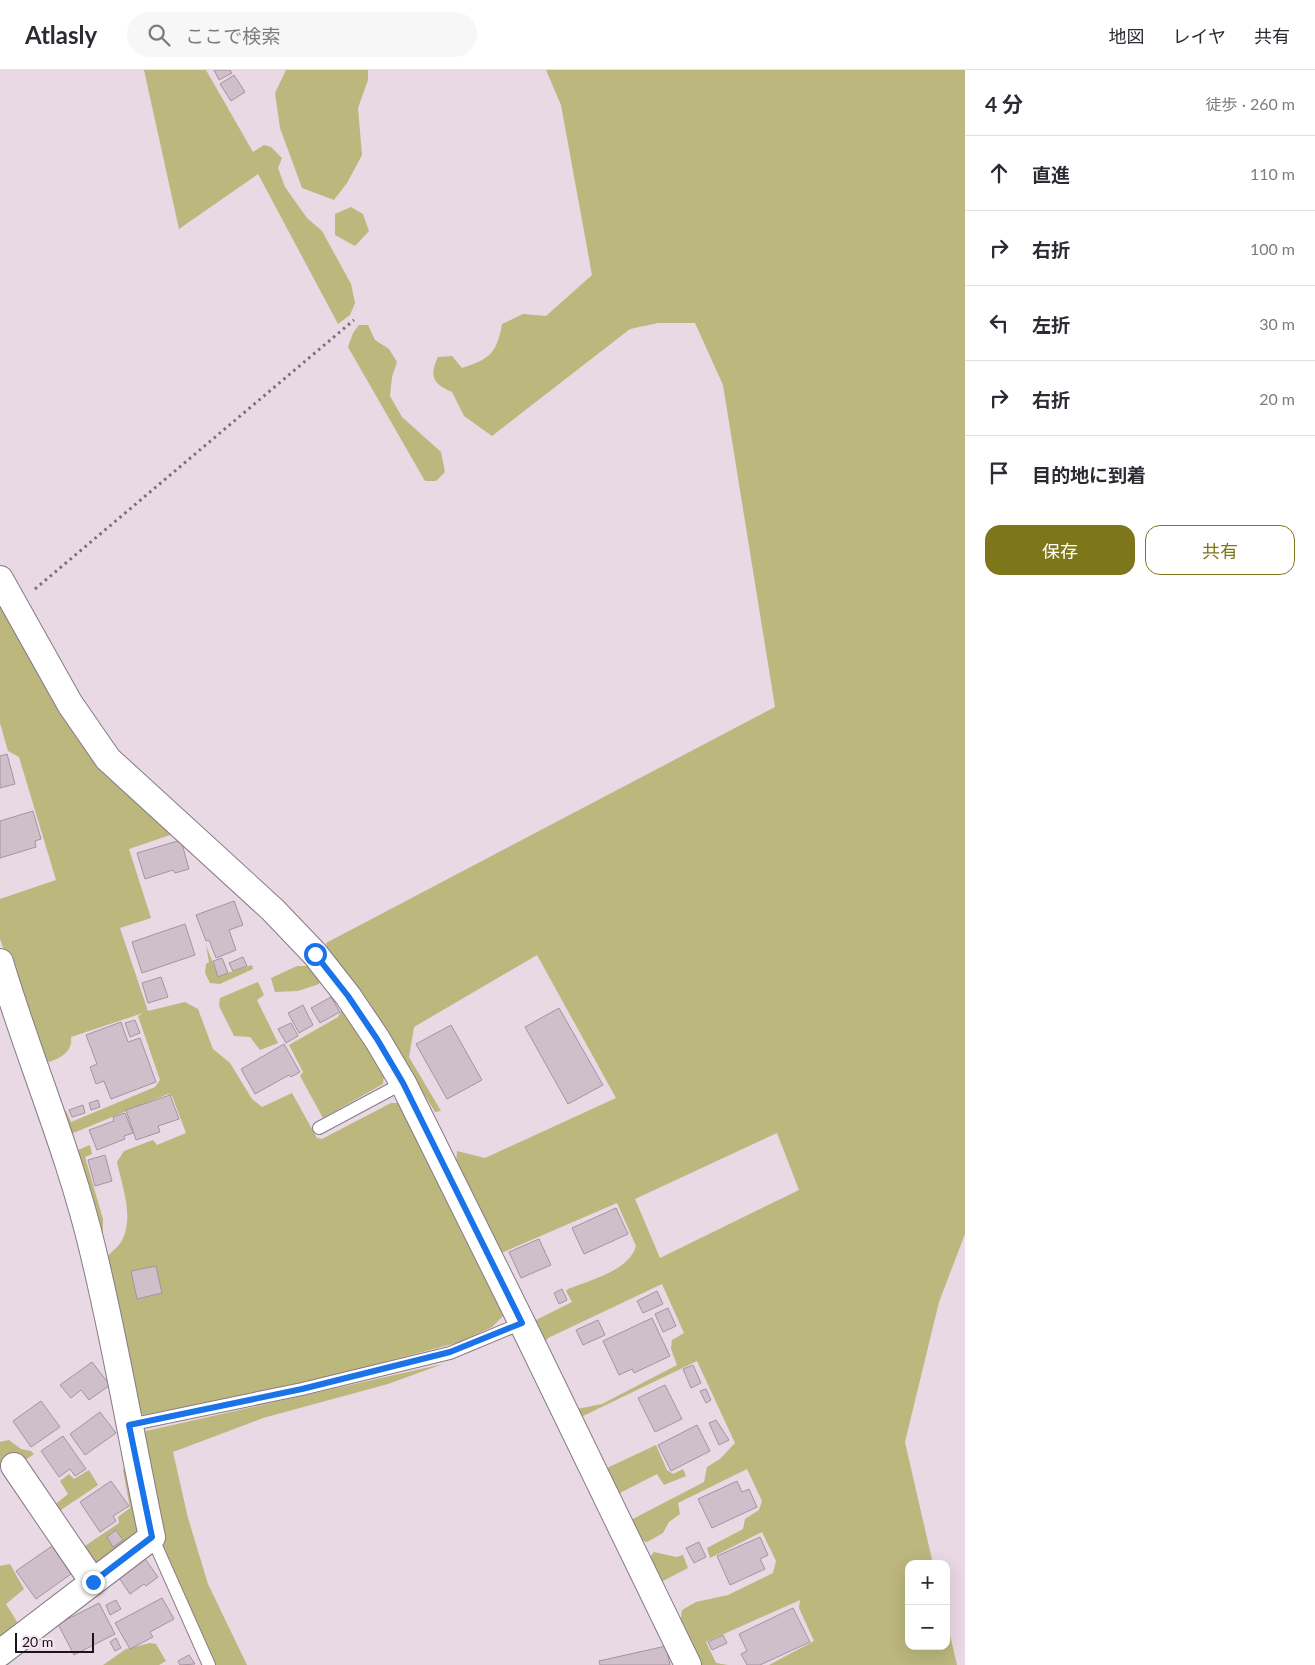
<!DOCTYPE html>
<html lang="ja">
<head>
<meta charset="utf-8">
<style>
  :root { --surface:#fff; --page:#f7f7f7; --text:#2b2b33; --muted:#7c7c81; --line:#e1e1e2; --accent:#7e761b }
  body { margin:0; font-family:Lato,"Noto Sans JP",sans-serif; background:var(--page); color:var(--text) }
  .controls { position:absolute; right:15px; bottom:15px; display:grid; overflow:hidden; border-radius:10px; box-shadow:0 5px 20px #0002 }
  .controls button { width:45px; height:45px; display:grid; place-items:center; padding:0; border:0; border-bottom:1px solid var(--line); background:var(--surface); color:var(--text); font:25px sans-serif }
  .scale { position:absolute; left:15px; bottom:12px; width:79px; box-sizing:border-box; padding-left:5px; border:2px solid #1a151a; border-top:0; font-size:14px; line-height:18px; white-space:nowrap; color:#1a151a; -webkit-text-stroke:4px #f5e6f2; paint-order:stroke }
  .stop { position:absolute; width:15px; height:15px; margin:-11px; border:4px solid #1a73e8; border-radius:50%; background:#fff }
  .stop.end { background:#1a73e8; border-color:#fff; box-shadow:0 1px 5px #0008 }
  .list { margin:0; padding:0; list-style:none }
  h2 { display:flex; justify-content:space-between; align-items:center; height:65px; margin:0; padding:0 20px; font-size:21px }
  h2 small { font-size:16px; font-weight:400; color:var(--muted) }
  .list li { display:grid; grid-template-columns:32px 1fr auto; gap:15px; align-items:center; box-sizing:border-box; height:75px; padding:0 20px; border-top:1px solid var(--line) }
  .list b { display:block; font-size:19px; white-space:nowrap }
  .list em { font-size:16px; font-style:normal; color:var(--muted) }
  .actions { display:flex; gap:10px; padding:15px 20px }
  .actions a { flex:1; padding:11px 0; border:1px solid var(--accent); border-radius:15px; text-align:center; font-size:18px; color:var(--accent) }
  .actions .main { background:var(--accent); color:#fff }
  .icon { flex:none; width:28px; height:28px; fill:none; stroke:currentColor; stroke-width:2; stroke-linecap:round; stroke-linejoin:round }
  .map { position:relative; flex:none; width:965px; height:1595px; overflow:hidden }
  header { display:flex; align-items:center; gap:30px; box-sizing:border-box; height:70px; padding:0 25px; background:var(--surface); border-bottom:1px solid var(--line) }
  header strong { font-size:24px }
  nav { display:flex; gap:28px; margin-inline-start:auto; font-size:18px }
  .search { width:350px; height:45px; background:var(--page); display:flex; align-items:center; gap:12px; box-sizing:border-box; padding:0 18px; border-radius:28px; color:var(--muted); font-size:19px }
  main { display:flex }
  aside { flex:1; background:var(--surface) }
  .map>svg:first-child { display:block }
</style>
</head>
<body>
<header>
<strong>Atlasly</strong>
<div class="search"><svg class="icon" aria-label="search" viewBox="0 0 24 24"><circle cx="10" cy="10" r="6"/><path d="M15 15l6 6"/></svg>ここで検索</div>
<nav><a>地図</a><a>レイヤ</a><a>共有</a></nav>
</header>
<main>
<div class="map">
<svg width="965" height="1595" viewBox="0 0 965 1595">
  <rect width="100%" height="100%" fill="#e8d9e5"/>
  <path fill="#bbb77d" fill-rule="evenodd" d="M144,0H206L253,82L264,75L271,77L282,88L278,98L285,117L307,148L322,161L351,214L355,233L350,245L338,254L258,104L179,159Z
    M286,0H368V10L358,38L362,85L347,113L334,130L302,118L280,58L275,23Z
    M546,0H965V1164L939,1232L905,1372L933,1494H909V1576H946V1548L957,1595H769L814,1571L799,1538L800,1530L706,1572L716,1593L728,1595H698L680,1554L682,1540L696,1532L728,1525L773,1503L776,1491L762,1462L710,1488L707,1478L743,1459L745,1449L759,1440L762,1431L747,1399L678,1433L680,1444L669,1452L663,1463L647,1472L637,1469L629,1451L704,1412L707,1397L720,1389L735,1373L697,1291L581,1347L577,1339L602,1334L677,1295L671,1279L672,1270L684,1263L662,1214L548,1268L543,1275L532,1252L572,1232L566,1221L568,1219C590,1210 629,1201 636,1176L617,1133L499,1184L456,1095L457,1081L485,1088L616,1028L537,885L414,957L409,987L441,1041L435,1042L407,996L330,890L326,873L775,637L723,315L695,253H658L630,259L492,366L464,346L452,322C433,314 429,306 438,287L452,286L462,298C490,289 497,283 502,254L523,244L546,246L592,205L561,35ZM777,1063L799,1120L660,1188L635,1129Z
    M351,137L363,144L369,161L355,176L335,165V144Z
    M359,255H368L375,270L389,279L397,292L392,307L390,326L402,347L441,382L445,402L436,411H425L348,277L353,263Z
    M0,530L176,763L129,779L151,848L120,858L148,941L185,932L198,939L213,979L230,993L252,1029L262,1037L292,1023L317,1068L322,1069L391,1033H402L506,1237L503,1246L492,1257L460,1272L298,1315L143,1345L136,1337L103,1193C108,1183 116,1180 121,1172C135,1149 122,1116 117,1092L124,1081L153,1070L157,1075L186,1063L172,1026L168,1024L66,1066L60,1044L66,1041L71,1052L155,1017L160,1010L138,946L143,943L71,967C73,981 61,988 49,992L43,990L0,869V829L56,810L19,687L8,681L0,653Z
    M206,875L218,906L252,895L253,899L220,914L210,913L205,903L206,894L209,892Z
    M297,896H310L320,908L319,914L298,921L275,922L271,908Z
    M258,912L264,925L257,930L278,973L260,980L250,967L234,966L219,936L220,928Z
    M342,939L385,999L383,1014L323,1048L300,1006L303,1002L289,975L338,947Z
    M90,1075L92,1084L85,1087L103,1149V1167L73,1082Z
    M443,1294L388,1314L263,1348L173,1382L188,1448L208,1514L247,1595H215L158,1467L140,1368L146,1361Z
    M9,1370L21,1379L31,1381L34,1384L21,1393L3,1399L0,1394V1372Z
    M656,1375L667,1400L673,1404L683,1399L686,1406L664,1415L657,1404L618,1424L607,1398Z
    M128,1396L140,1458L135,1470L96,1498L82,1478L119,1453L118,1447L130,1438L123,1400Z
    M89,1400L98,1415L55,1444L52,1437L68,1424L60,1411L69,1404L74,1409Z
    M654,1482L676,1487L683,1485L688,1498L659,1513L650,1487Z
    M10,1494L24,1519L6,1534L19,1555L0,1568V1496Z
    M150,1573L156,1574L166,1591L159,1595H103L126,1579Z"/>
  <path fill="#cebfcb" stroke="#a294a0" d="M214,0H230L232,3L219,10Z
    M234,5L245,22L231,31L220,14Z
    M7,684L15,714L0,718V686Z
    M33,741L41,769L35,771L36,777L0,788V751Z
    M181,770L189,799L175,803L173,800L145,809L137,783Z
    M234,831L243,855L229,860L236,880L216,888L209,870L206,871L196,845Z
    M185,854L195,885L142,903L132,872Z
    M243,887L247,896L233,901L229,893Z
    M222,888L228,903L218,907L213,891Z
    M161,907L168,927L148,933L142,913Z
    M331,927L340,942L320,953L311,938Z
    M303,935L313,955L299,963L288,943Z
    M559,938L603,1015L568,1034L525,957Z
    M135,950L140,963L130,967L125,953Z
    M121,952L128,972L140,968L156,1012L111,1029L104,1011L96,1014L90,997L97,994L86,965Z
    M291,953L298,966L286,973L278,959Z
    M451,955L482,1010L447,1029L416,974Z
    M284,974L300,1002L291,1007L289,1005L255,1024L241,999Z
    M170,1025L179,1049L158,1056L160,1062L136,1070L126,1040Z
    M98,1030L100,1037L91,1040L89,1033Z
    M83,1035L85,1043L72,1047L69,1040Z
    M125,1043L133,1063L124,1066L125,1069L97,1080L89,1060L114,1051L113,1047Z
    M105,1085L112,1111L95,1116L88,1090Z
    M616,1138L628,1164L584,1184L572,1158Z
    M539,1169L551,1195L521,1208L509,1182Z
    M156,1196L162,1223L137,1229L131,1201Z
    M562,1219L567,1230L559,1234L554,1223Z
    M657,1221L663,1234L643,1243L637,1231Z
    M668,1238L676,1256L663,1262L655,1244Z
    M652,1248L670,1286L634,1303L632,1299L619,1305L603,1271Z
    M598,1250L605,1265L583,1275L576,1260Z
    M92,1292L110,1315L89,1330L81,1320L71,1328L60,1315Z
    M693,1295L701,1313L691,1318L683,1299Z
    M665,1315L682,1349L655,1362L638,1328Z
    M706,1319L711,1330L706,1333L700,1321Z
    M41,1331L60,1357L31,1377L13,1351Z
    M100,1342L116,1363L85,1385L70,1364Z
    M716,1350L729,1370L719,1375L709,1353Z
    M697,1355L710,1381L671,1401L658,1375Z
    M63,1366L86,1399L75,1406L70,1399L59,1407L41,1381Z
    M111,1411L129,1436L113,1446L116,1451L100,1462L80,1432Z
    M737,1411L742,1422L749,1419L757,1437L712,1458L698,1429Z
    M116,1460L123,1470L113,1477L107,1467Z
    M760,1467L768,1485L760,1489L765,1499L730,1515L717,1486Z
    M699,1472L706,1487L694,1493L686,1478Z
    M52,1476L71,1504L36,1529L16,1501Z
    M143,1486L158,1507L146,1516L144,1514L130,1524L117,1505Z
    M162,1528L174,1549L150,1562L153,1567L130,1579L115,1553Z
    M116,1530L121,1539L110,1545L106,1535Z
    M99,1533L115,1564L74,1585L58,1554Z
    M793,1538L810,1572L760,1595H747L741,1584L747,1581L739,1564Z
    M723,1565L727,1573L712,1580L708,1572Z
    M116,1568L121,1578L115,1581L110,1572Z
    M666,1576L670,1595H600L599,1591Z
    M189,1585L195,1594L180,1595L178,1591Z"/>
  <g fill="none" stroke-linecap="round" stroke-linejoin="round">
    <defs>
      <path id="lane" d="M319,1058L403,1013
        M129,1355L302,1319L450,1283L522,1253
        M152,1467L209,1595"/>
      <path id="street" d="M0,509L70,634L108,689L273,840L315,884L348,926L377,969L403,1013L522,1253L688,1595
        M0,892C29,989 70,1083 93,1181C116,1275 132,1372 152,1467L0,1583
        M14,1396L93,1512"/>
    </defs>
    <use href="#lane" stroke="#877a85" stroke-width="14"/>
    <use href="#street" stroke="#877a85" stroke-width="28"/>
    <path stroke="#786f77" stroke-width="3" stroke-dasharray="2.5 4" stroke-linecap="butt" d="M35,519L354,250"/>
    <use href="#lane" stroke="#fff" stroke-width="12"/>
    <use href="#street" stroke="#fff" stroke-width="26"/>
  </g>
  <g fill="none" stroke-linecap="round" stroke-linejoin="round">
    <path stroke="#1a73e8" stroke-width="6" d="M93,1512L152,1467L129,1355L302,1319L450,1282L522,1253L403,1013L377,969L348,926L315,884"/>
  </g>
</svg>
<div class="controls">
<button>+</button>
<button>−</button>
</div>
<div class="scale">20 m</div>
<div class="stop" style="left:315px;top:884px"></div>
<div class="stop end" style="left:93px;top:1512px"></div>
</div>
<aside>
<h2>4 分<small>徒歩 · 260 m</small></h2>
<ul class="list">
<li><svg class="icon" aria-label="ahead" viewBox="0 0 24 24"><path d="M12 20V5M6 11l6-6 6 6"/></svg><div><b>直進</b></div><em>110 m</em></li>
<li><svg class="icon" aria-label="right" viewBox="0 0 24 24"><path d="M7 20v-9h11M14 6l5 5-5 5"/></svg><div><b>右折</b></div><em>100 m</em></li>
<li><svg class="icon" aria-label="left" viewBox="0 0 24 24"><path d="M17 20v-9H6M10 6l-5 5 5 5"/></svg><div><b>左折</b></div><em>30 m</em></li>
<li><svg class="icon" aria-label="right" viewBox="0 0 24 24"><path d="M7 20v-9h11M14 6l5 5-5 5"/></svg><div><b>右折</b></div><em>20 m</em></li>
<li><svg class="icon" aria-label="arrive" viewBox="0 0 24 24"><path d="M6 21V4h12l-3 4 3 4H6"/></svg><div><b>目的地に到着</b></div></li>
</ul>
<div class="actions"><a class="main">保存</a><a>共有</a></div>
</aside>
</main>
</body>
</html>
